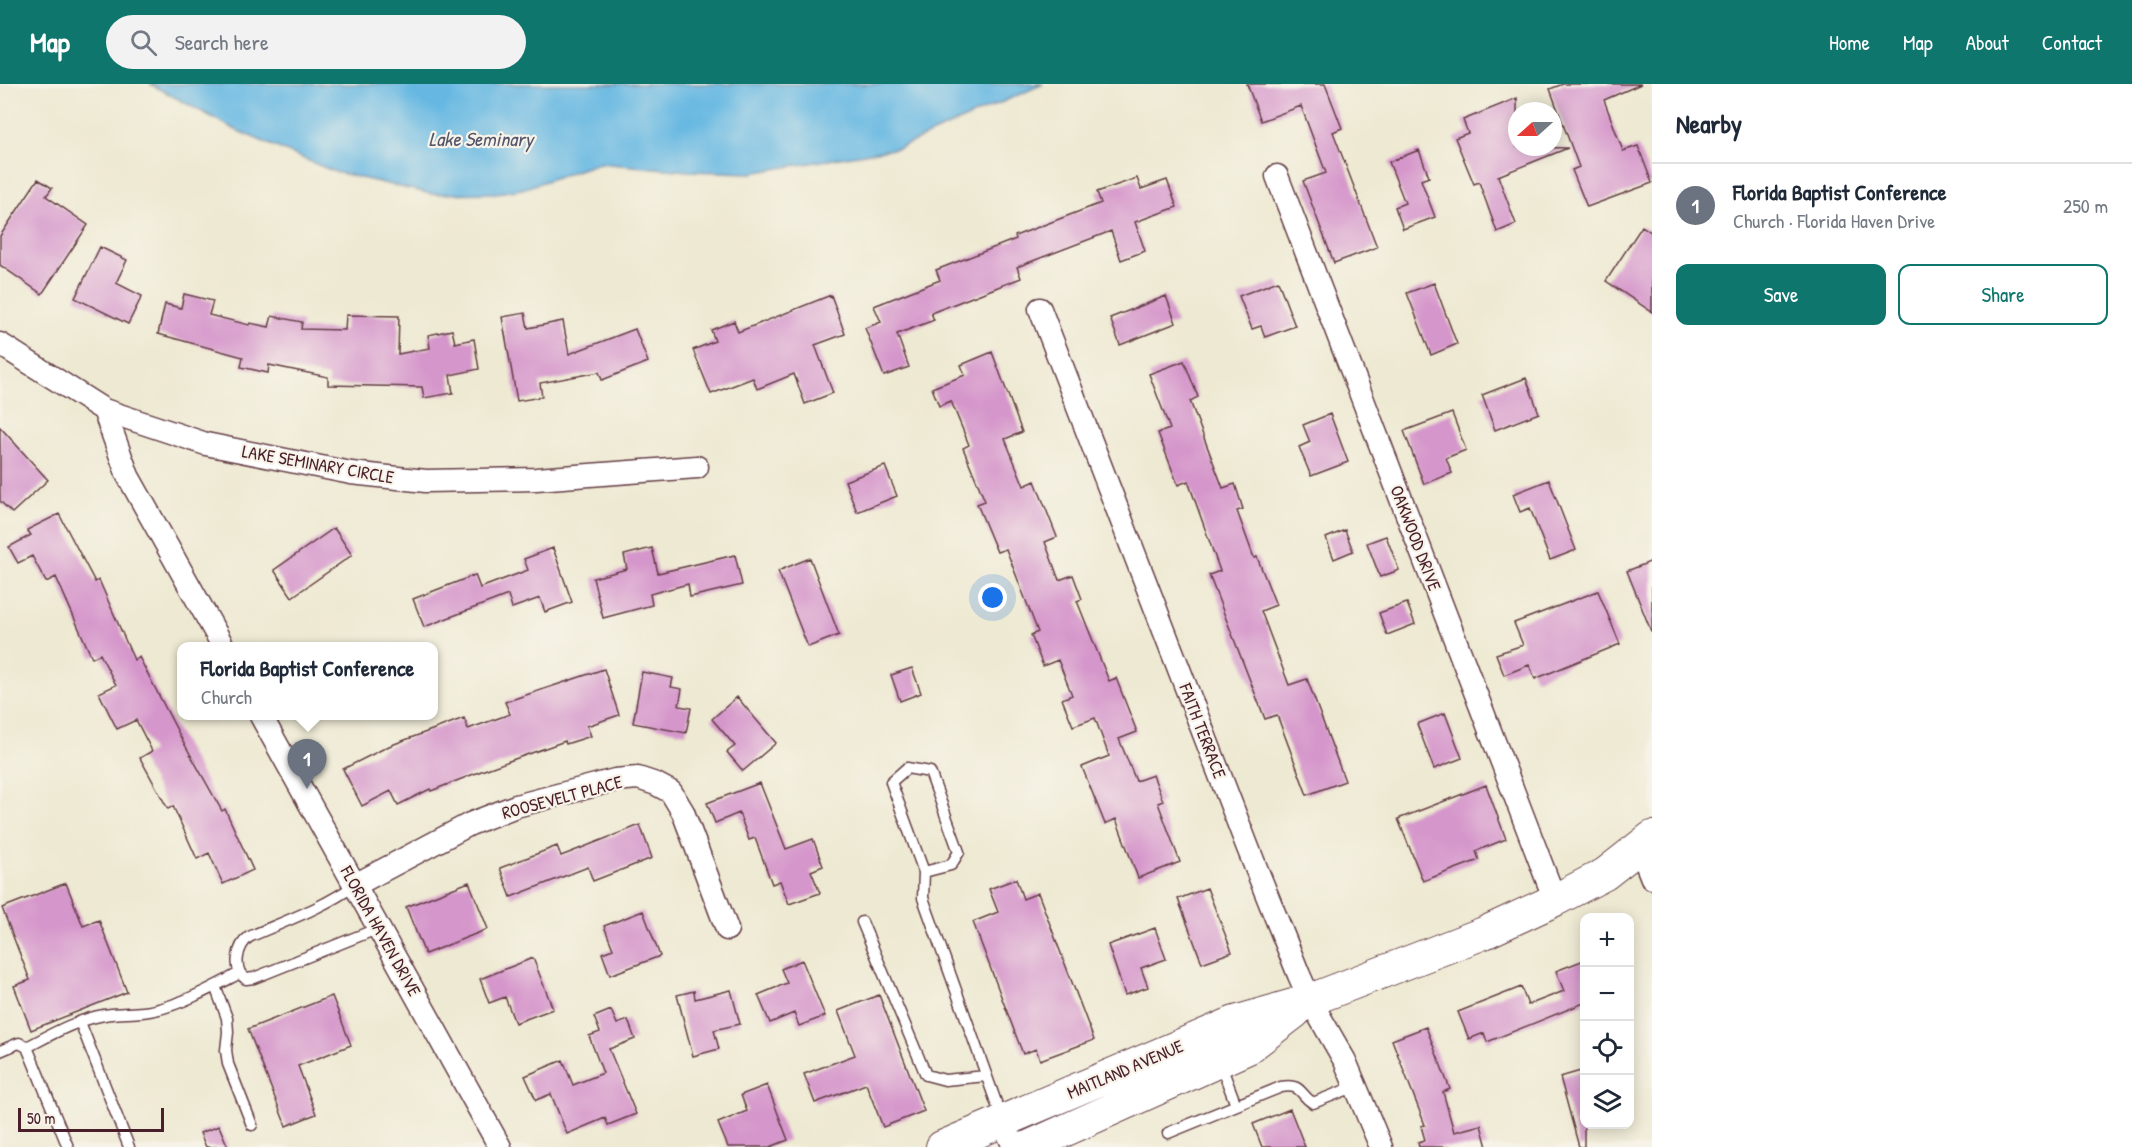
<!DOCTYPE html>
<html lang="en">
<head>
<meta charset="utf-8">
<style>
  :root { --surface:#fff; --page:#f2f2f3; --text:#1f2937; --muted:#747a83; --line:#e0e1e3; --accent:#0f766e }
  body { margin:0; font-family:"Patrick Hand",sans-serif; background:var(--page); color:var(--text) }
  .controls { position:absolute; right:18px; bottom:18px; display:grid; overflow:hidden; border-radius:12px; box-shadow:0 3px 15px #0003 }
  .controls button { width:54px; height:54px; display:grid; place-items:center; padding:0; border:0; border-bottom:2px solid var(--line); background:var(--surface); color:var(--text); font:30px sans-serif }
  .compass { position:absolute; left:1508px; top:18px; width:54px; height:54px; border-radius:50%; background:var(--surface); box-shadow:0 3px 15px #0003; rotate:249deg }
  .scale { position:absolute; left:18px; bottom:15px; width:146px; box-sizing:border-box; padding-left:6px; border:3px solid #4a1f2b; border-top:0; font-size:16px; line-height:21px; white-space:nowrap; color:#4a1f2b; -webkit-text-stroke:4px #f7f3e8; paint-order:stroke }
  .you { position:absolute; left:993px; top:514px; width:21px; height:21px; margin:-15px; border:4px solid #fff; border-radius:50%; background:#1a73e8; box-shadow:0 0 0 9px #1a73e833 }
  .badge { display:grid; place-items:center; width:39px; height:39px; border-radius:50%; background:var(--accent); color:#fff; font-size:20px; font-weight:700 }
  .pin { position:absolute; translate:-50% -50px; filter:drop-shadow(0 2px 3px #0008) }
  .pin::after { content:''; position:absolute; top:32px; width:21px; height:18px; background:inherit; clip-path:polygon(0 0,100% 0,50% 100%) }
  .popup { position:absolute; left:177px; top:558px; width:261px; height:78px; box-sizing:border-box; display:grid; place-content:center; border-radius:12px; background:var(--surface); filter:drop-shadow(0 2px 4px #0005); font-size:20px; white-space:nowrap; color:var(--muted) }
  .popup b { font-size:22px; color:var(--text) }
  .popup::after { content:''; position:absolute; left:50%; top:100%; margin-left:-12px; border:12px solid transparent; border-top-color:var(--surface) }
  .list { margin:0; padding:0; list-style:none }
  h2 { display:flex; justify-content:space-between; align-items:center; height:78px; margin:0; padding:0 24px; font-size:26px }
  h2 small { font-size:20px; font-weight:400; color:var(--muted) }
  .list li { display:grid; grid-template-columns:39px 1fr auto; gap:18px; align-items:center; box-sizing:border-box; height:84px; padding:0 24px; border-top:2px solid var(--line) }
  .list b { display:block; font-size:22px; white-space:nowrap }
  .list p { margin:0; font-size:20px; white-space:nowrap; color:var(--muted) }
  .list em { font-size:20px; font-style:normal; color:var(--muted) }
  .actions { display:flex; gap:12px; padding:18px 24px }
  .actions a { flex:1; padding:14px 0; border:2px solid var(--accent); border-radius:12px; text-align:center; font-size:21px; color:var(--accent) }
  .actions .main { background:var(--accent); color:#fff }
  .icon { flex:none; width:33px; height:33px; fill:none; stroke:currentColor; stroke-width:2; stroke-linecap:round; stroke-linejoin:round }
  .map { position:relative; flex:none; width:1652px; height:1063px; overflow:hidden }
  header { display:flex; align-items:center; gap:36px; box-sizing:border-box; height:84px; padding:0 30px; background:var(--accent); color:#fff }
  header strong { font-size:28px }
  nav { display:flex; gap:33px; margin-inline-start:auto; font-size:21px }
  .search { width:420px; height:54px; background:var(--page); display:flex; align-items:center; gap:15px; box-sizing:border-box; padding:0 21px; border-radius:33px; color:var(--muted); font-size:22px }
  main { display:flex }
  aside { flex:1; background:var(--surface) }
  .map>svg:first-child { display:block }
</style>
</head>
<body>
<header>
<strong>Map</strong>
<div class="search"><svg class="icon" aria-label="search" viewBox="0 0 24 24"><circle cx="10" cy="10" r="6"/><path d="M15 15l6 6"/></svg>Search here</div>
<nav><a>Home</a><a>Map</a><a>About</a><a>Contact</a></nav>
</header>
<main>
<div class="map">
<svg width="1652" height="1063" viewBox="0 0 1652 1063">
  <rect width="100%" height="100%" fill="#f7f3e8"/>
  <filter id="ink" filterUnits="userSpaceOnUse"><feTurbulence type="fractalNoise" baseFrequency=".0167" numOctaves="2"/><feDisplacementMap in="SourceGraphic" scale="12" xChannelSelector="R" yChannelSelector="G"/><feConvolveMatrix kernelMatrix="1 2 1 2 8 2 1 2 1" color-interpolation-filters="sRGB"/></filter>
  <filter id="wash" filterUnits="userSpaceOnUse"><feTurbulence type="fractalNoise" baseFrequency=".008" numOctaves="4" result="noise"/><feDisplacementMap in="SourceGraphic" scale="24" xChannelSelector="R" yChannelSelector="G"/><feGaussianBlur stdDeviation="1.35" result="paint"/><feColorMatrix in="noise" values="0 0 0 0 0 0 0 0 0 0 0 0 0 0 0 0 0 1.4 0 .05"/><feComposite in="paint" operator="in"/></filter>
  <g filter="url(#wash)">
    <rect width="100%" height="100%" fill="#eee9d2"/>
    <path fill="#66b8e2" stroke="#586c86" stroke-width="1.5" d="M150,0H1043L899,64L751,89L688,87L599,79L522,105L497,109L431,110L335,88L238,47Z"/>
    <g id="blocks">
      <path fill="#d596cb" d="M1247,0H1325L1342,44L1333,48L1377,163L1334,179L1303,97L1326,89L1301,22L1261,37Z
        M1563,0H1641L1604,16L1623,67L1638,62L1652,99L1587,123L1572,86L1579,83L1550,5Z
        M1517,14V63L1568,64L1498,92L1516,140L1497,148L1479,98L1474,100L1455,54L1468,49L1463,36Z
        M1419,66L1429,93L1421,96L1435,133L1403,145L1395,123L1405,119L1389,78Z
        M1137,94L1141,105L1167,96L1177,123L1135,138L1145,167L1121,176L1111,147L1017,183L1021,194L931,229L934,236L897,250L909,283L884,292L865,244L881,238L874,222L940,196L936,186L1016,155L1015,152L1101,119L1097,108Z
        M38,95L52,104L46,112L88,141L42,210L0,181V152Z
        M1642,142L1652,149V228L1606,197Z
        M100,163L127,176L116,199L142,212L128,240L75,214Z
        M1278,197L1295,242L1265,253L1261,242L1252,245L1239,212Z
        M1434,199L1457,260L1431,271L1407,209Z
        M184,210L213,217L209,231L249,241L250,239L269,243L272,232L302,238L301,245L345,246L346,231L399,232L398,270L430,264L428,251L452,246L455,259L474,255L479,285L450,291L453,309L424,314L422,303L328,301V293L269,281L268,289L241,283L243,273L158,250L165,220L181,224Z
        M831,211L845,250L815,261L833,309L805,320L794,290L757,305L753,294L711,310L693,266L715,257L711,246L734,237L738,248Z
        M1166,212L1176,239L1120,261L1110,234Z
        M525,229L528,244L563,237L569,270L635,245L648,278L602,296L599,288L540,299L542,313L517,317L502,233Z
        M992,268L1022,348L1005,355L1024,402L1035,397L1057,453L1045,458L1059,496L1073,491L1082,515L1077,517L1109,597L1116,594L1137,648L1119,655L1136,697L1153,691L1163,717L1158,719L1180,778L1138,794L1116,735L1105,740L1082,683L1109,672L1095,634L1073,642L1062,615L1072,611L1058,576L1043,582L1031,551L1038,548L1006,465L997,468L977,420L985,417L963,364L969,361L951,317L939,322L932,304L965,291L961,281Z
        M1184,277L1198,313L1190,317L1223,404L1235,400L1243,425L1237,427L1254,474L1257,473L1276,521L1261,527L1289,601L1307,595L1345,697L1307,711L1277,631L1265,635L1209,491L1220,487L1188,397L1178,401L1158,349L1170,345L1149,290Z
        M1526,294L1539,329L1495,346L1482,311Z
        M1452,329L1466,366L1446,374L1452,389L1424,400L1404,347Z
        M1330,330L1348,378L1311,392L1299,363L1310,358L1303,341Z
        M0,343L48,396L12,429L0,417Z
        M885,382L897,412L857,428L845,397Z
        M1549,396L1576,466L1550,476L1530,424L1520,428L1513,410Z
        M59,430L95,498L99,496L134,576L139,573L180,652L222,727L225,725L253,786L223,800L209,769L197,775L173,722L168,725L140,674L152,667L136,636L117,645L99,609L116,601L100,570L92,574L56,493L46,498L32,472L18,479L9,463L31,451L27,446Z
        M334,444L352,471L292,513L274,486Z
        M1345,446L1353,467L1334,475L1326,454Z
        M1386,452L1399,486L1380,493L1367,459Z
        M553,464L572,518L545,528L540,514L512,524L508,511L424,543L413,515L475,491L480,504L528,486L524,475Z
        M652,464L658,489L735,471L742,501L690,513L688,500L650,510L652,521L603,534L593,494L627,485L624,471Z
        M810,474L839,551L808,563L778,487Z
        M1652,477V547H1651L1627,487Z
        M1598,507L1620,560L1535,595L1529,581L1504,591L1496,570L1523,561L1514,539Z
        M1407,519L1415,540L1387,551L1379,529Z
        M912,584L921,609L900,617L891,591Z
        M604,585L619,631L587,642L591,652L566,660L565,657L484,686L431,707L430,705L398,721L391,707L362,722L343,685L389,662L464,634L468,645L510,630L505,618Z
        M642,588L673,594L671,603L682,605L679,622L691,624L686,649L633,639Z
        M737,613L776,659L743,687L727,668L735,662L712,635Z
        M1445,629L1462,674L1434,685L1417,640Z
        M760,699L786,765L813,755L823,782L811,787L820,809L789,820L780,797L772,800L755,754L749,756L739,729L715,739L707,719Z
        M1486,701L1506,755L1476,767L1479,776L1423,797L1398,735Z
        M640,741L652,774L593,797L588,783L511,813L500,784L557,762L561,772Z
        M1016,795L1023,815L1038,809L1094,956L1040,976L1036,965L1023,970L973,838L998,828L989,805Z
        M469,798L488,845L425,870L406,823Z
        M66,799L83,842L99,836L127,908L31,946L14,902L30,896L2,824Z
        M1207,804L1232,868L1202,879L1178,815Z
        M643,827L660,872L610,891L602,869L613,865L604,842Z
        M1155,844L1166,875L1141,884L1148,903L1125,911L1108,861Z
        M533,874L553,925L515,939L505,913L489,919L480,895Z
        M802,876L825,932L799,942L794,929L770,939L758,911L787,899L781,885Z
        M1584,876V919L1487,958L1484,949L1469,955L1458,928L1521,903L1528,921L1564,907L1556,887Z
        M731,906L740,940L714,946L719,965L693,972L677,911L694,907L695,915Z
        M879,911L924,1027L883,1043L866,1000L815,1019L804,990L855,971L838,927Z
        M332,912L351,961L298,982L316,1030L286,1042L248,945Z
        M611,926L617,940L628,936L635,955L609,965L636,1030L608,1041L605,1034L567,1050L551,1010L536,1016L525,992L563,976L573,1001L603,989L589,952L600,948L594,933Z
        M1426,943L1450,1005L1443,1008L1454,1048L1481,1041L1487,1063H1419L1418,1058L1425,1056L1421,1042L1425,1041L1392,956Z
        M1584,986V1063H1579L1560,993Z
        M767,1001L788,1056L770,1063H728L718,1039L747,1027L741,1011Z
        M1290,1025L1305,1063H1262L1253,1040Z
        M219,1042L228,1063H206L200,1049Z"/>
    </g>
  </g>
  <g filter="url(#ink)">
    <use href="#blocks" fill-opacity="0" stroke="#633d44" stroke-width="1.5"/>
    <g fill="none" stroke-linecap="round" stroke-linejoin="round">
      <defs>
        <path id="lane" d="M924,788L951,781L959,768L930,688L907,684L891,698L924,788L923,814L1002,1035
          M355,801C323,824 285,837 249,853C237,862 232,886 246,895L254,894L379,844
          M862,838L926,991L945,996L986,992
          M215,902L227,934L228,948L226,966L228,980L252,1041
          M80,938L129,1063
          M27,963C52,950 76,936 104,931C121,928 139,930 155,926C185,919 213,903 240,889
          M0,967L19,959L27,963L68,1063
          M1220,979L1236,1021
          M1168,1049L1281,1003C1303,999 1299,1011 1313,1019L1356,1002"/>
        <path id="street" d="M1277,92L1555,816
          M1040,225L1248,764L1299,891L1310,916L1345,977L1381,1063
          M0,260L104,326L206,360L351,389L426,397L536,395L697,383
          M104,326L128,392L223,562
          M261,632L500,1063
          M1640,764L1652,794
          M355,801L470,740L516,722L615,696L638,694L656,700L671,708L683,728L727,845
          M1003,1038L1014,1063"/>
        <path id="secondary" d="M942,1063L1235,938L1310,916L1484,849L1555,816L1605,790L1652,753
          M1028,1063L1248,964L1295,928"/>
      </defs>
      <use href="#lane" stroke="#633d44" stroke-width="13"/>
      <use href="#street" stroke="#633d44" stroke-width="25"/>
      <use href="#secondary" stroke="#633d44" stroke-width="34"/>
      <use href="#lane" stroke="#fff" stroke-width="10"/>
      <use href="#street" stroke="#fff" stroke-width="22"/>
      <use href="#secondary" stroke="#fff" stroke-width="32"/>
    </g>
  </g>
  <g text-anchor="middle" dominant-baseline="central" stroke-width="4.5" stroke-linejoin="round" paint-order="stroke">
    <g font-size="18" fill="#4a1f2b" stroke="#f7f3e8">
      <text transform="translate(318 380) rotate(10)">LAKE SEMINARY CIRCLE</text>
      <text transform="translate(1416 454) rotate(69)">OAKWOOD DRIVE</text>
      <text transform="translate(1203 647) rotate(69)">FAITH TERRACE</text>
      <text transform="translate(562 713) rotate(-15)">ROOSEVELT PLACE</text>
      <text transform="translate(381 847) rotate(61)">FLORIDA HAVEN DRIVE</text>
      <text transform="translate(1125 985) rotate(-23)">MAITLAND AVENUE</text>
    </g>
    <g font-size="20" font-style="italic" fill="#54556b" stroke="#f7f3e8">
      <text x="481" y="54">Lake Seminary</text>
    </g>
  </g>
</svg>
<div class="controls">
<button>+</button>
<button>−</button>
<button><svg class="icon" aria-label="locate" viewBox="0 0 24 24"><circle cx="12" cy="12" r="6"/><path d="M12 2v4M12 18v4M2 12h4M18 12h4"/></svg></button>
<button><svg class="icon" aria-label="layers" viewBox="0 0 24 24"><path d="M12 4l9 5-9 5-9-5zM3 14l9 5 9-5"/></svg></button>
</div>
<svg class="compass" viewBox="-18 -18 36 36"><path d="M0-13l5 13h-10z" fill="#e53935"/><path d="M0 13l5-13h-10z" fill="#747a83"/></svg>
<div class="scale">50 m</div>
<div class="you"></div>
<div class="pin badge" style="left:307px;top:705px;background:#6b7280">1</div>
<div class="popup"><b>Florida Baptist Conference</b>Church</div>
</div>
<aside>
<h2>Nearby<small></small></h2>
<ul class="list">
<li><span class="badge" style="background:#6b7280">1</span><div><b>Florida Baptist Conference</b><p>Church · Florida Haven Drive</p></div><em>250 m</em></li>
</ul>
<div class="actions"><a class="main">Save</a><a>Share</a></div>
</aside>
</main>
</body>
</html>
